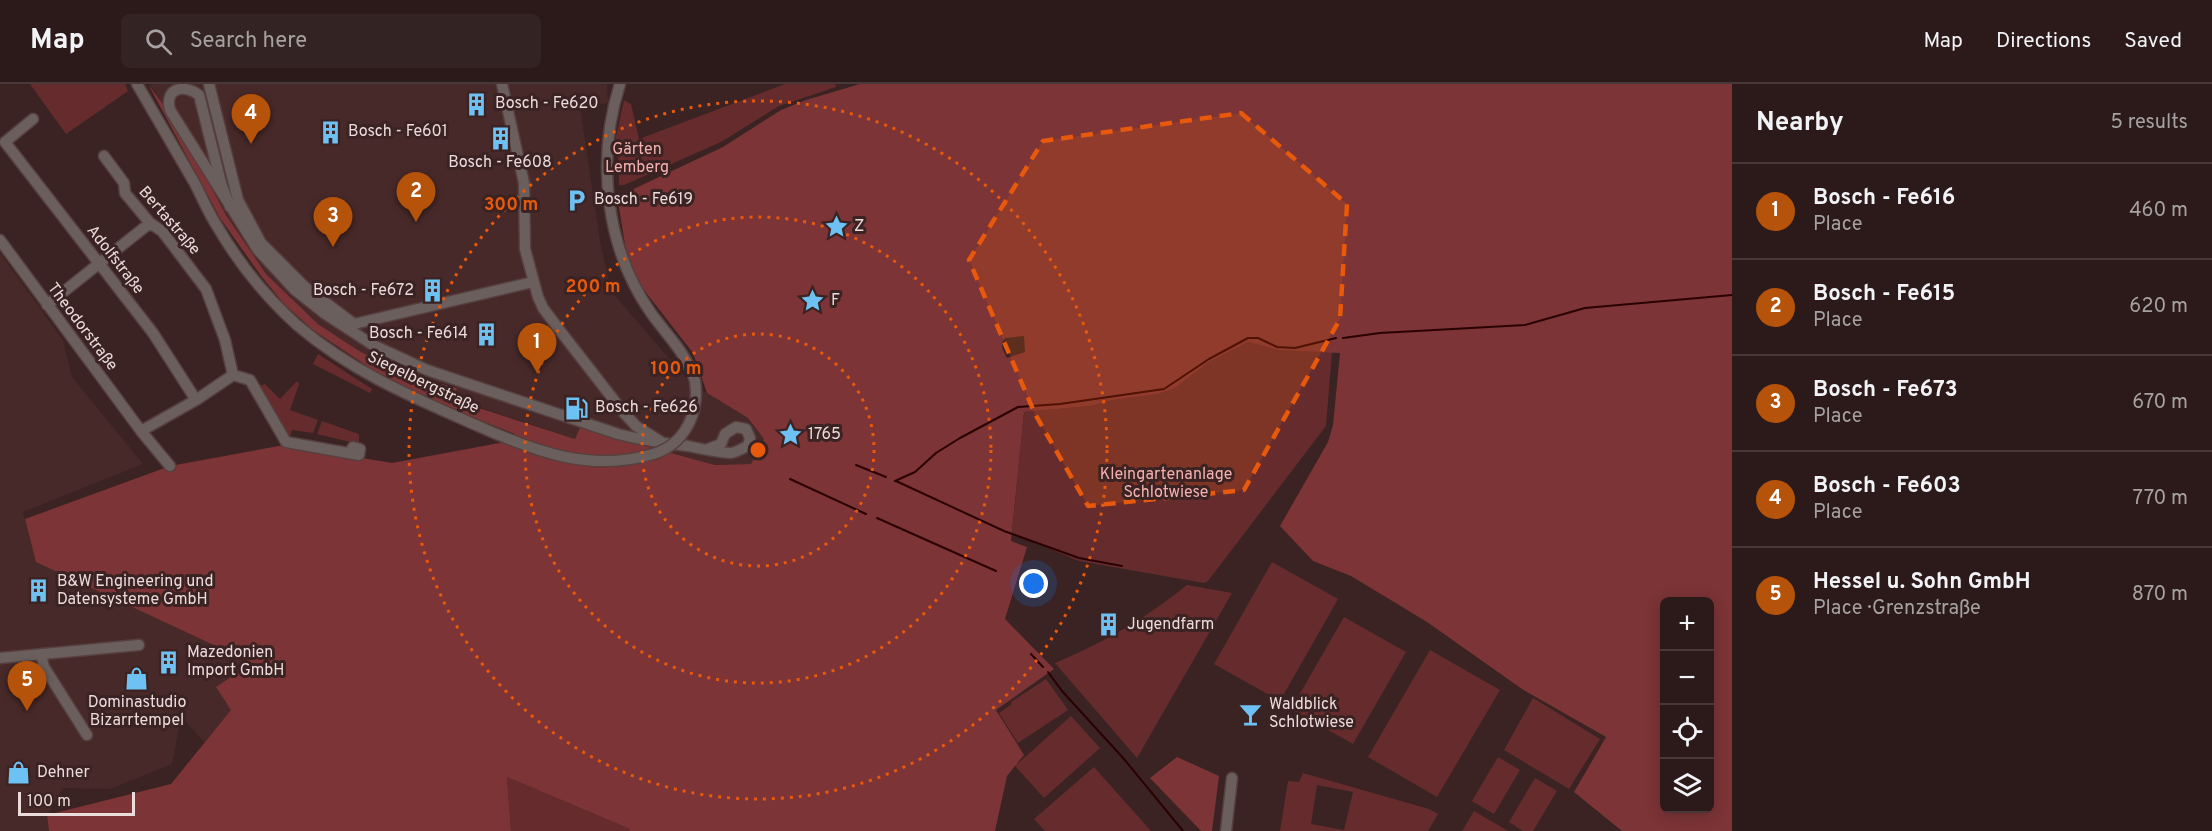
<!DOCTYPE html>
<html lang="en">
<head>
<meta charset="utf-8">
<style>
  :root { --surface:#2c1a1a; --page:#342323; --text:#f1f3f6; --muted:#a6a1a2; --line:#483839; --accent:#b45309 }
  body { margin:0; font-family:Overpass,sans-serif; background:var(--page); color:var(--text) }
  .controls { position:absolute; right:18px; bottom:18px; display:grid; overflow:hidden; border-radius:9px; box-shadow:0 3px 15px #0003 }
  .controls button { width:54px; height:54px; display:grid; place-items:center; padding:0; border:0; border-bottom:2px solid var(--line); background:var(--surface); color:var(--text); font:30px sans-serif }
  .scale { position:absolute; left:18px; bottom:15px; width:117px; box-sizing:border-box; padding-left:6px; border:3px solid #ebdbda; border-top:0; font-size:16px; line-height:21px; white-space:nowrap; color:#ebdbda; -webkit-text-stroke:4px #3a2322; paint-order:stroke }
  .you { position:absolute; left:1034px; top:500px; width:21px; height:21px; margin:-15px; border:4px solid #fff; border-radius:50%; background:#1a73e8; box-shadow:0 0 0 9px #1a73e833 }
  .badge { display:grid; place-items:center; width:39px; height:39px; border-radius:50%; background:var(--accent); color:#fff; font-size:20px; font-weight:700 }
  .pin { position:absolute; translate:-50% -50px; filter:drop-shadow(0 2px 3px #0008) }
  .pin::after { content:''; position:absolute; top:32px; width:21px; height:18px; background:inherit; clip-path:polygon(0 0,100% 0,50% 100%) }
  .list { margin:0; padding:0; list-style:none }
  h2 { display:flex; justify-content:space-between; align-items:center; height:78px; margin:0; padding:0 24px; font-size:26px }
  h2 small { font-size:20px; font-weight:400; color:var(--muted) }
  .list li { display:grid; grid-template-columns:39px 1fr auto; gap:18px; align-items:center; box-sizing:border-box; height:96px; padding:0 24px; border-top:2px solid var(--line) }
  .list b { display:block; font-size:22px; white-space:nowrap }
  .list p { margin:0; font-size:20px; white-space:nowrap; color:var(--muted) }
  .list em { font-size:20px; font-style:normal; color:var(--muted) }
  .icon { flex:none; width:33px; height:33px; fill:none; stroke:currentColor; stroke-width:2; stroke-linecap:round; stroke-linejoin:round }
  .map { position:relative; flex:none; width:1732px; height:747px; overflow:hidden }
  header { display:flex; align-items:center; gap:36px; box-sizing:border-box; height:84px; padding:0 30px; background:var(--surface); border-bottom:2px solid var(--line) }
  header strong { font-size:28px }
  nav { display:flex; gap:33px; margin-inline-start:auto; font-size:21px }
  .search { width:420px; height:54px; background:var(--page); display:flex; align-items:center; gap:15px; box-sizing:border-box; padding:0 21px; border-radius:9px; color:var(--muted); font-size:22px }
  main { display:flex }
  aside { flex:1; background:var(--surface) }
  .map>svg:first-child { display:block }
</style>
</head>
<body>
<header>
<strong>Map</strong>
<div class="search"><svg class="icon" aria-label="search" viewBox="0 0 24 24"><circle cx="10" cy="10" r="6"/><path d="M15 15l6 6"/></svg>Search here</div>
<nav><a>Map</a><a>Directions</a><a>Saved</a></nav>
</header>
<main>
<div class="map">
<svg width="1732" height="747" viewBox="0 0 1732 747">
  <rect width="100%" height="100%" fill="#3a2322"/>
  <path fill="#482929" d="M150,0H607L608,19L580,23L600,157L611,207L690,299L748,334L764,355L751,380L715,381L581,344L575,355L454,315L457,303L399,289L356,265L318,240L266,190L226,131L195,73Z
    M0,169L63,256L72,293L143,380L23,428L36,477L252,579L232,626L204,658L181,633L172,680L110,705L63,704L47,731L49,747H0Z"/>
  <path fill="#662c2d" fill-rule="evenodd" d="M30,0H125L128,7L66,50Z
    M785,0H835L836,3L779,22L721,58L624,101H619L618,62H614L624,16L631,20L639,55Z
    M1248,258L1279,266L1332,268L1326,342L1208,497L1204,499L1079,477L1012,449L1024,328L1090,322L1113,316L1158,310L1175,304L1209,278Z
    M318,270L372,305L370,309L313,280Z
    M297,297L299,300L290,326L318,336L313,349L292,346L290,352H286L257,303L265,300L280,315Z
    M322,337L359,350V360L317,350Z
    M1272,478L1338,515L1280,617L1214,580Z
    M1187,501L1232,509L1137,674L1055,579C1101,560 1148,533 1187,501Z
    M1344,533L1406,568L1353,660L1291,625Z
    M1430,566L1500,606L1437,713L1368,673Z
    M1046,595L1068,626L1018,659L999,629L1012,620L1011,618Z
    M1533,614L1600,655L1569,705L1504,666Z
    M1071,632L1100,664L1044,714L1015,682Z
    M1498,673L1520,686L1494,730L1472,717Z
    M1094,683L1151,747H1045L1034,735Z
    M1303,689L1429,725L1438,730L1428,747H1280L1288,697L1299,698ZM1317,701L1353,708L1344,746L1311,740Z
    M507,693L630,745L629,747H511Z
    M1535,694L1557,707L1533,747H1523L1509,738Z
    M1474,727L1508,747H1462Z"/>
  <path fill="#7c3436" fill-rule="evenodd" d="M148,0L162,19L195,73L226,131L266,190L318,240L356,265L399,289L457,304L454,316L575,355L580,344L715,381L751,380L764,355L748,334L707,309L693,269L637,197L626,167L617,111L625,109L723,63L781,26L806,16L860,0H1732V747H1622L1574,708L1606,653L1522,605L1427,538L1351,492L1313,477L1280,442L1328,358L1333,341L1340,269L1279,266L1248,258L1209,278L1175,304L1158,310L1113,316L1090,322L1024,328L1011,457L1027,463L1005,535L1054,585L996,626L1024,671L1007,692L995,747H629L630,745L507,693L511,747H49L47,731L171,700L231,626L216,603L252,579L36,478L25,435L170,382L284,361L392,379L515,356V350L417,311L391,298L313,246L284,220L261,192L220,134ZM1024,252L1025,268L1007,274C1003,266 999,261 1005,254ZM1664,518H1710V724H1664Z
    M1177,673L1219,692L1212,747H1201L1150,694Z"/>
  <g fill="none" stroke-linecap="round" stroke-linejoin="round">
    <path stroke="#2a0002" stroke-width="2" d="M1343,254L1380,249L1525,241L1585,224L1732,211
      M856,381L886,393
      M790,395L866,430
      M895,397L915,388L936,369L960,354L1018,323L1060,320L1164,305L1209,275L1248,254H1258L1277,263L1295,264L1336,254
      M896,397L1004,447L1079,474L1122,482
      M877,434L996,487
      M1031,570L1043,583
      M1048,588L1062,607L1124,675L1183,747"/>
    <defs>
      <path id="minor" d="M137,0C156,33 175,65 194,98C202,113 208,128 217,142C238,178 266,213 297,241C352,288 412,313 478,342C534,367 591,389 653,370
        M209,0L238,116L261,159L305,203L354,240L533,198
        M502,0L524,99L525,165L538,213L543,224L561,248L624,329L636,342L660,357
        M620,0C596,75 605,163 651,229C669,254 685,267 695,297
        M33,35L5,58L153,249L196,316
        M104,72L124,99L125,109L150,139L162,147L206,205L225,256L233,291L250,296L286,358L359,371L360,365L353,363L350,369
        M230,123L221,99L199,11C185,0 164,3 170,26L258,166L295,206L324,229L373,261L427,286L618,350C641,356 664,359 688,362C701,365 716,368 730,369C736,369 742,364 748,362L750,354L746,345L736,343L725,350L721,360L708,365
        M0,156L141,347L170,382
        M47,221L150,139
        M141,347L196,316L233,291
        M41,570L44,583L87,651
        M0,574L139,561
        M1226,747L1232,694"/>
    </defs>
    <use href="#minor" stroke="#56403f" stroke-width="13"/>
    <use href="#minor" stroke="#6b5f5e" stroke-width="10"/>
    <defs>
      <path id="minor-bridge" d="M653,370C684,361 700,329 695,297"/>
    </defs>
    <use href="#minor-bridge" stroke="#56403f" stroke-width="13" stroke-linecap="butt"/>
    <use href="#minor-bridge" stroke="#6b5f5e" stroke-width="10"/>
  </g>
  <path fill="#e8590c" fill-opacity="0.2" stroke="#e8590c" stroke-width="4.5" stroke-dasharray="12 8" stroke-linejoin="round" d="M1241,29L1347,120L1340,235L1244,406L1088,422L1035,330L969,176L1043,57Z"/>
  <g fill="none" stroke="#e8590c" stroke-width="3" stroke-dasharray="3 6">
    <circle cx="758" cy="366" r="116"/>
    <circle cx="758" cy="366" r="233"/>
    <circle cx="758" cy="366" r="349"/>
  </g>
  <defs>
    <symbol id="building-bare" viewBox="-9 -9 18 18"><path d="M-4-6H4V6H1V3H-1V6H-4ZM-2.5-4.3h1.7v1.8h-1.7ZM.8-4.3h1.7v1.8H.8ZM-2.5-1h1.7V.8h-1.7ZM.8-1h1.7V.8H.8Z" fill="#6ec2f3" stroke="#3a2322" stroke-width="2.5" paint-order="stroke"/></symbol>
    <symbol id="parking-bare" viewBox="-9 -9 18 18"><path d="M-3.5-5.5H1a3.5 3.5 0 0 1 0 7H-1V5.5H-3.5ZM-1-3.4V-.6H.8a1.4 1.4 0 0 0 0-2.8Z" fill="#6ec2f3" stroke="#3a2322" stroke-width="2.5" paint-order="stroke"/></symbol>
    <symbol id="sight-bare" viewBox="-9 -9 18 18"><path d="M0-6L1.8-2.2L6-1.7L2.9 1.2L3.7 5.4L0 3.3L-3.7 5.4L-2.9 1.2L-6-1.7L-1.8-2.2Z" fill="#6ec2f3" stroke="#3a2322" stroke-width="2.5" paint-order="stroke"/></symbol>
    <symbol id="fuel-bare" viewBox="-9 -9 18 18"><path d="M-5.5-6h7V0h2V4h1.3V-2.5L3-4.5l.8-.8L6-3V5H2.5V1h-1V6h-7ZM-4.2-4.7v3.2H.2V-4.7Z" fill="#6ec2f3" stroke="#3a2322" stroke-width="2.5" paint-order="stroke"/></symbol>
    <symbol id="shop-bare" viewBox="-9 -9 18 18"><path d="M-5-2.5h2.3a2.7 3.5 0 0 1 5.4 0H5L5.5 6h-11ZM-1.5-2.5h3a1.5 2.3 0 0 0-3 0Z" fill="#6ec2f3" stroke="#3a2322" stroke-width="2.5" paint-order="stroke"/></symbol>
    <symbol id="bar-bare" viewBox="-9 -9 18 18"><path d="M-6-5H6L.8 .8V4.5H3.5V6h-7V4.5H-.8V.8Z" fill="#6ec2f3" stroke="#3a2322" stroke-width="2.5" paint-order="stroke"/></symbol>
  </defs>
  <g fill-rule="evenodd">
    <use href="#building-bare" x="460" y="4" width="33" height="33"/>
    <use href="#building-bare" x="314" y="32" width="33" height="33"/>
    <use href="#building-bare" x="484" y="38" width="33" height="33"/>
    <use href="#parking-bare" x="560" y="100" width="33" height="33"/>
    <use href="#sight-bare" x="820" y="126" width="33" height="33"/>
    <use href="#building-bare" x="416" y="190" width="33" height="33"/>
    <use href="#sight-bare" x="796" y="200" width="33" height="33"/>
    <use href="#building-bare" x="470" y="234" width="33" height="33"/>
    <use href="#fuel-bare" x="560" y="308" width="33" height="33"/>
    <use href="#sight-bare" x="774" y="334" width="33" height="33"/>
    <use href="#building-bare" x="22" y="490" width="33" height="33"/>
    <use href="#building-bare" x="1092" y="524" width="33" height="33"/>
    <use href="#building-bare" x="152" y="562" width="33" height="33"/>
    <use href="#shop-bare" x="120" y="578" width="33" height="33"/>
    <use href="#bar-bare" x="1234" y="614" width="33" height="33"/>
    <use href="#shop-bare" x="2" y="672" width="33" height="33"/>
  </g>
  <g text-anchor="middle" dominant-baseline="central" stroke-width="6" stroke-linejoin="round" paint-order="stroke">
    <g font-size="16" fill="#ebdbda" stroke="#3a2322" text-anchor="start">
      <text x="495" y="20">Bosch - Fe620</text>
      <text x="348" y="48">Bosch - Fe601</text>
      <text x="500" y="79" text-anchor="middle">Bosch - Fe608</text>
      <text x="594" y="116">Bosch - Fe619</text>
      <text x="854" y="143">Z</text>
      <text x="414" y="207" text-anchor="end">Bosch - Fe672</text>
      <text x="831" y="217">F</text>
      <text x="468" y="250" text-anchor="end">Bosch - Fe614</text>
      <text x="595" y="324">Bosch - Fe626</text>
      <text x="808" y="351">1765</text>
      <text x="57" y="498">B&amp;W Engineering und<tspan x="57" dy="18">Datensysteme GmbH</tspan></text>
      <text x="1127" y="541">Jugendfarm</text>
      <text x="187" y="569">Mazedonien<tspan x="187" dy="18">Import GmbH</tspan></text>
      <text x="137" y="619" text-anchor="middle">Dominastudio<tspan x="137" dy="18">Bizarrtempel</tspan></text>
      <text x="1269" y="621">Waldblick<tspan x="1269" dy="18">Schlotwiese</tspan></text>
      <text x="37" y="689">Dehner</text>
    </g>
    <g font-size="16" fill="#f4b1af" stroke="#3a2322">
      <text x="637" y="66">Gärten<tspan x="637" dy="18">Lemberg</tspan></text>
      <text x="1166" y="391">Kleingartenanlage<tspan x="1166" dy="18">Schlotwiese</tspan></text>
    </g>
    <g font-size="16" fill="#ebdbda" stroke="#3a2322">
      <text transform="translate(169 137) rotate(49)">Bertastraße</text>
      <text transform="translate(115 176) rotate(52)">Adolfstraße</text>
      <text transform="translate(82 243) rotate(53)">Theodorstraße</text>
      <text transform="translate(423 299) rotate(26)">Siegelbergstraße</text>
    </g>
  </g>
  <circle cx="758" cy="366" r="9" fill="#e8590c" stroke="#3a2322" stroke-width="3"/>
  <g font-size="18" text-anchor="middle" font-weight="bold" fill="#e8590c" stroke="#3a2322" stroke-width="6" stroke-linejoin="round" paint-order="stroke">
    <text x="511" y="126">300 m</text>
    <text x="593" y="208">200 m</text>
    <text x="676" y="290">100 m</text>
  </g>
</svg>
<div class="controls">
<button>+</button>
<button>−</button>
<button><svg class="icon" aria-label="locate" viewBox="0 0 24 24"><circle cx="12" cy="12" r="6"/><path d="M12 2v4M12 18v4M2 12h4M18 12h4"/></svg></button>
<button><svg class="icon" aria-label="layers" viewBox="0 0 24 24"><path d="M12 4l9 5-9 5-9-5zM3 14l9 5 9-5"/></svg></button>
</div>
<div class="scale">100 m</div>
<div class="you"></div>
<div class="pin badge" style="left:537px;top:289px">1</div>
<div class="pin badge" style="left:416px;top:138px">2</div>
<div class="pin badge" style="left:333px;top:163px">3</div>
<div class="pin badge" style="left:251px;top:60px">4</div>
<div class="pin badge" style="left:27px;top:627px">5</div>
</div>
<aside>
<h2>Nearby<small>5 results</small></h2>
<ul class="list">
<li><span class="badge">1</span><div><b>Bosch - Fe616</b><p>Place</p></div><em>460 m</em></li>
<li><span class="badge">2</span><div><b>Bosch - Fe615</b><p>Place</p></div><em>620 m</em></li>
<li><span class="badge">3</span><div><b>Bosch - Fe673</b><p>Place</p></div><em>670 m</em></li>
<li><span class="badge">4</span><div><b>Bosch - Fe603</b><p>Place</p></div><em>770 m</em></li>
<li><span class="badge">5</span><div><b>Hessel u. Sohn GmbH</b><p>Place · Grenzstraße</p></div><em>870 m</em></li>
</ul>
</aside>
</main>
</body>
</html>
